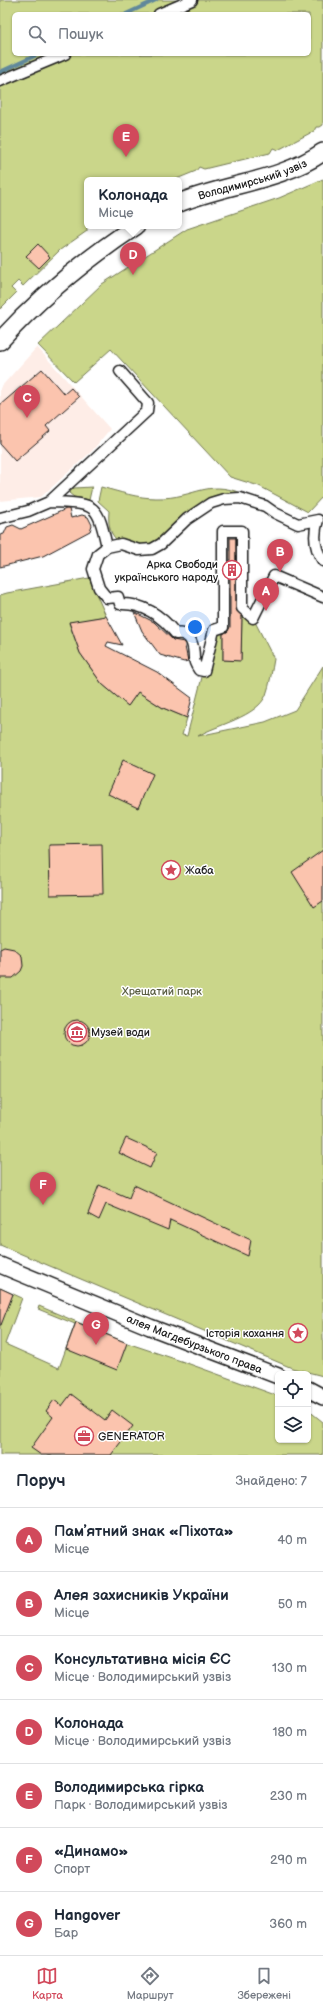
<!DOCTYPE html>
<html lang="uk">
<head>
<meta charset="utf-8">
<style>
  :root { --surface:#fff; --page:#f2f2f3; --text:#1f2937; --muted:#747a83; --line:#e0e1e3; --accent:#d1495b }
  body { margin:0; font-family:"Balsamiq Sans",sans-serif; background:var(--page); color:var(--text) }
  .controls { position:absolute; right:12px; bottom:12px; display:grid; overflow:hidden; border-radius:6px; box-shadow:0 1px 3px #0004 }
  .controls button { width:36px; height:36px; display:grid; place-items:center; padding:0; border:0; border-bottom:1px solid var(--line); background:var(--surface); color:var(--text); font:20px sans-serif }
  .you { position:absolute; left:195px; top:627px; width:14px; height:14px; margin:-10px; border:3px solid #fff; border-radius:50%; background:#1a73e8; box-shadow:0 0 0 6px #1a73e833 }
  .badge { display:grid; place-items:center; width:26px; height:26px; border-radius:50%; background:var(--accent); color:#fff; font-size:13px; font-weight:700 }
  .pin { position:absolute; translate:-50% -33px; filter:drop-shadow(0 1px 2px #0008) }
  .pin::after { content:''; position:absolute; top:21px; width:14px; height:12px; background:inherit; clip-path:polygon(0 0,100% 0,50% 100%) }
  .popup { position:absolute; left:84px; top:177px; width:98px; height:52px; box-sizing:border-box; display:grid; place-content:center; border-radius:6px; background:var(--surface); filter:drop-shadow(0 1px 3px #0005); font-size:13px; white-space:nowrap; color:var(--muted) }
  .popup b { font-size:15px; color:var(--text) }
  .popup::after { content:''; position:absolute; left:50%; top:100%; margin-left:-8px; border:8px solid transparent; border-top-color:var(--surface) }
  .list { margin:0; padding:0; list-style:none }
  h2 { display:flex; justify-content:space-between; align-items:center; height:52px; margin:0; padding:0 16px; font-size:17px }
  h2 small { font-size:13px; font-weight:400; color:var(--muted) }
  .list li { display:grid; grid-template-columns:26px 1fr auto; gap:12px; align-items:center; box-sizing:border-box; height:64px; padding:0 16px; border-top:1px solid var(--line) }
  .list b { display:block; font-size:15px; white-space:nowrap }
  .list p { margin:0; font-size:13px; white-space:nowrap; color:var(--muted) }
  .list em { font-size:13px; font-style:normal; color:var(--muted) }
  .icon { flex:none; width:22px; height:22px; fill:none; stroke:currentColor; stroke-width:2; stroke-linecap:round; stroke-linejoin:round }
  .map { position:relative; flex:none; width:323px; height:1455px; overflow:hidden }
  .search { position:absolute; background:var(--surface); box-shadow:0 1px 3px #0004; left:12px; right:12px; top:12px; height:44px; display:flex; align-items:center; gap:10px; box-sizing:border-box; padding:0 14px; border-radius:6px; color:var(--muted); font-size:15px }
  .sheet { height:500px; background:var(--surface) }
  nav { display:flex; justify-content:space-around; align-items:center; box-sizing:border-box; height:56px; border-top:1px solid var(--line); background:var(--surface); font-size:11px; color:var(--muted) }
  nav a { display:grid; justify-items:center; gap:2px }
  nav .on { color:var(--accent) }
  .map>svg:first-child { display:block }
</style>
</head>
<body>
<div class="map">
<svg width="323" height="1455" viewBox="0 0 323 1455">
  <rect width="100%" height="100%" fill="#fff"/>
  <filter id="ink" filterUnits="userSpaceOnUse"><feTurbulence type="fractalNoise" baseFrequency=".025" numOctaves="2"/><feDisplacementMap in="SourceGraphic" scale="8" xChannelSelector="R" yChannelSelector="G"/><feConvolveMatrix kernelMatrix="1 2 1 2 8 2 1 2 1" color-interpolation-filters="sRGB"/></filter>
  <g filter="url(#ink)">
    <path fill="#feede7" d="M37,347L110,429L92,451L41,497L0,501V388Z"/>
    <path fill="#cad68a" stroke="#737953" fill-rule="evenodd" d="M0,0H323V125L320,127H316L314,131L278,150L273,148L270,153L204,169L199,167L196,171L174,180H87V231L60,250L23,286L18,281L11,288L16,293L0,309ZM14,14H309V54H14Z
      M323,179V496L308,512L259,486L230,477L111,349L74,382L38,345L102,284L187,229L279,198Z
      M92,487L89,500L74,497L69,493L74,488Z
      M101,487C120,492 137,498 156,498C198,499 207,475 252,498L224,499L152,549C125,545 106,545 109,511L98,501Z
      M89,578L106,616L69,623L80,653L102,684L128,706L138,692L163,708L187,718L182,735L187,736L214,630L223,627V660H241L242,608L253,618L274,659C272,670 270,684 266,695C257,717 216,725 198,736L265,722L295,710L323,666V1376L292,1368L0,1245V595L7,593Z
      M0,1288L22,1298L5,1344L59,1368L75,1324L38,1309L39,1306L127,1343L184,1362L278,1396V1440H308V1410L323,1422V1455H0Z"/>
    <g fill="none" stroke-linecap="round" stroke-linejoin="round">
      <path stroke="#60889b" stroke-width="4" d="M126,14L156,0
        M0,72L39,54"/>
    </g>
    <path fill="#fbc4ae" stroke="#1c1c1c" d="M38,244L50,257L39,268L26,256Z
      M42,369L64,394L71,388L79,397L46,426L50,431L15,461L0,444V405Z
      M66,509H69L71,518L82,515L88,517L92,525L90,531L43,556L0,567V535L4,534L7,527L13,525L21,529Z
      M230,538H236V608L242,616L241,661L223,660V634L228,631L230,627Z
      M134,612L154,622L173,640L184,642L188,661L184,662L160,655L142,631Z
      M106,616L122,645L108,642L106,646L157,672L192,698L187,718L163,708L138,692L128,706L102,684L80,653L69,622Z
      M123,760L153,774L138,808L108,794Z
      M102,844L103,894L50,895L49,845Z
      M323,850V901L314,907L292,872Z
      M4,947L14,949L22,956L23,966L21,971L13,978H0V949Z
      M64 1033a13 13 0 1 1 26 0a13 13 0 1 1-26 0Z
      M126,1138L157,1152L150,1168L119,1153Z
      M99,1185L129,1198L134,1185L251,1240L248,1256L170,1220L168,1230L106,1204L99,1220L88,1214Z
      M0,1288L13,1294L1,1325H0Z
      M76,1322L127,1343L117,1370L66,1349Z
      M71,1394L105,1420L112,1410L133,1426L111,1455H41L31,1448L53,1417L46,1411L54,1400L62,1406Z"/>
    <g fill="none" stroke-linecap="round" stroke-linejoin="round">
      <defs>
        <path id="street" d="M159,14L192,0
          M0,81L65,54
          M49,502C95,504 97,501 107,547
          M0,518L28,511L49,502L147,411L148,403L120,371
          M323,561C314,548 313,535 318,520L298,524L275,513L265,506L240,498L224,499L211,503L187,519L161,544L152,549L139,550L121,544L107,547L98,554L93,569L99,588L107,598L118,597L120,604C143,603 162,616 176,634C192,631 194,648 194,658C194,662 197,667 199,670L204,671L214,630L223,627V531H242V608L253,618L274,576L323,597"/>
        <g id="secondary">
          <path id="s1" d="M0,1265L150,1327L278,1376"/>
          <path d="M308,1389L323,1397"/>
        </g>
        <g id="primary">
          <path id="s2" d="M179,203C225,184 281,181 323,152"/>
          <path d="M0,341C40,297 86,259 136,226"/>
        </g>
      </defs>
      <use href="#street" stroke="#1c1c1c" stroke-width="13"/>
      <use href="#secondary" stroke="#1c1c1c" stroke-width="18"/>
      <use href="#primary" stroke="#1c1c1c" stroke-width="20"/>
      <use href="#street" stroke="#fff" stroke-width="10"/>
      <use href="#secondary" stroke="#fff" stroke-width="15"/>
      <use href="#primary" stroke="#fff" stroke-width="17"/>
    </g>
  </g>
  <defs>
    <symbol id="building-ring" viewBox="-11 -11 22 22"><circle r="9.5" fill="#fff" stroke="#d1495b" stroke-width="1.5"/><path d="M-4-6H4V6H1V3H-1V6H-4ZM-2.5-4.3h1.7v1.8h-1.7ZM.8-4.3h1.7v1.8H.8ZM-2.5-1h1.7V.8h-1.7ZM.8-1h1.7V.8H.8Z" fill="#d1495b"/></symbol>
    <symbol id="sight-ring" viewBox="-11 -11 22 22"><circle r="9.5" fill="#fff" stroke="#d1495b" stroke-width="1.5"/><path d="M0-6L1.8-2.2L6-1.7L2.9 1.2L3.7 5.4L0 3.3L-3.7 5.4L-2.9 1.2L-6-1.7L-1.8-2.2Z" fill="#d1495b"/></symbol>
    <symbol id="museum-ring" viewBox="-11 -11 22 22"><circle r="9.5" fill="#fff" stroke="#d1495b" stroke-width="1.5"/><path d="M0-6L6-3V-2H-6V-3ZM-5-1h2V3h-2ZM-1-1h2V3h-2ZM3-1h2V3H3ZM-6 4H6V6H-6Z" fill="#d1495b"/></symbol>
    <symbol id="office-ring" viewBox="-11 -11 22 22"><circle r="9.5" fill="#fff" stroke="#d1495b" stroke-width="1.5"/><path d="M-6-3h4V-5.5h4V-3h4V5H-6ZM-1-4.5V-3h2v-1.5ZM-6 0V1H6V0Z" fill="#d1495b"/></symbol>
  </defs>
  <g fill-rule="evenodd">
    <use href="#building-ring" x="221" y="559" width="22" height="22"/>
    <use href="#sight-ring" x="160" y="859" width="22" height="22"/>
    <use href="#museum-ring" x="66" y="1021" width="22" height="22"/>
    <use href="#sight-ring" x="287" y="1322" width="22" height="22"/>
    <use href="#office-ring" x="73" y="1425" width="22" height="22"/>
  </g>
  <g text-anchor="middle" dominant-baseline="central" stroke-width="3" stroke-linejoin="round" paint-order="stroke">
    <g font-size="11" fill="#1c1c1c" stroke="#fff">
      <text stroke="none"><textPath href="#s2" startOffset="77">Володимирський узвіз</textPath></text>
      <text stroke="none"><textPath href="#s1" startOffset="210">алея Магдебурзького права</textPath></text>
    </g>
    <g font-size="11" fill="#1c1c1c" stroke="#fff" text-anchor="start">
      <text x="218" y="564" text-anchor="end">Арка Свободи<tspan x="218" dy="13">українського народу</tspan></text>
      <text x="185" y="870">Жаба</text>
      <text x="91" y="1032">Музей води</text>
      <text x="284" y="1333" text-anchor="end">Історія кохання</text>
      <text x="98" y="1436">GENERATOR</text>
    </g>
    <g font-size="11" fill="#595d42" stroke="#fff">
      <text x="162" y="991">Хрещатий парк</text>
    </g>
  </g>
</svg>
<div class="controls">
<button><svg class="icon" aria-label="locate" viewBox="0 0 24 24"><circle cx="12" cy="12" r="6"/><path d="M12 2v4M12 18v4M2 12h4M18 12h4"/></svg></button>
<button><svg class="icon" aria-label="layers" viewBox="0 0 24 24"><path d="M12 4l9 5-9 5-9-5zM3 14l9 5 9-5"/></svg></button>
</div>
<div class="you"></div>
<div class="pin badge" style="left:266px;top:611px">A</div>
<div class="pin badge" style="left:280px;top:572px">B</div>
<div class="pin badge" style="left:27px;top:418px">C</div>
<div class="pin badge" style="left:133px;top:275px">D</div>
<div class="popup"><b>Колонада</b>Місце</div>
<div class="pin badge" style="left:126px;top:157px">E</div>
<div class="pin badge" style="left:43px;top:1205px">F</div>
<div class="pin badge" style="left:96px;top:1345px">G</div>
<div class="search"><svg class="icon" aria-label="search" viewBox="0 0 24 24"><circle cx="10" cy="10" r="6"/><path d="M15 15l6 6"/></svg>Пошук</div>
</div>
<section class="sheet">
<h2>Поруч<small>Знайдено: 7</small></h2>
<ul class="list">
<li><span class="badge">A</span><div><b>Памʼятний знак «Піхота»</b><p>Місце</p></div><em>40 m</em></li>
<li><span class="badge">B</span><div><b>Алея захисників України</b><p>Місце</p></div><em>50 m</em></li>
<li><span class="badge">C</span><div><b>Консультативна місія ЄС</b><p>Місце · Володимирський узвіз</p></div><em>130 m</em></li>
<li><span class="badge">D</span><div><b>Колонада</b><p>Місце · Володимирський узвіз</p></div><em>180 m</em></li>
<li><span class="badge">E</span><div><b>Володимирська гірка</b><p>Парк · Володимирський узвіз</p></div><em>230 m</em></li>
<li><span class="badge">F</span><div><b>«Динамо»</b><p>Спорт</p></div><em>290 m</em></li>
<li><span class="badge">G</span><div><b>Hangover</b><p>Бар</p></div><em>360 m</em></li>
</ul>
</section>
<nav>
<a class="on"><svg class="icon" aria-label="map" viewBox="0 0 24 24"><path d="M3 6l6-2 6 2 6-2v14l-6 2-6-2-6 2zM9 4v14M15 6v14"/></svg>Карта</a>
<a><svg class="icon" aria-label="directions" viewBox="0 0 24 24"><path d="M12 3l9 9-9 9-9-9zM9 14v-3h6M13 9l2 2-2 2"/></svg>Маршрут</a>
<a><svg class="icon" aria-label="saved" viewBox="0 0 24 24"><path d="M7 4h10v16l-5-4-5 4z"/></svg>Збережені</a>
</nav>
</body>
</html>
